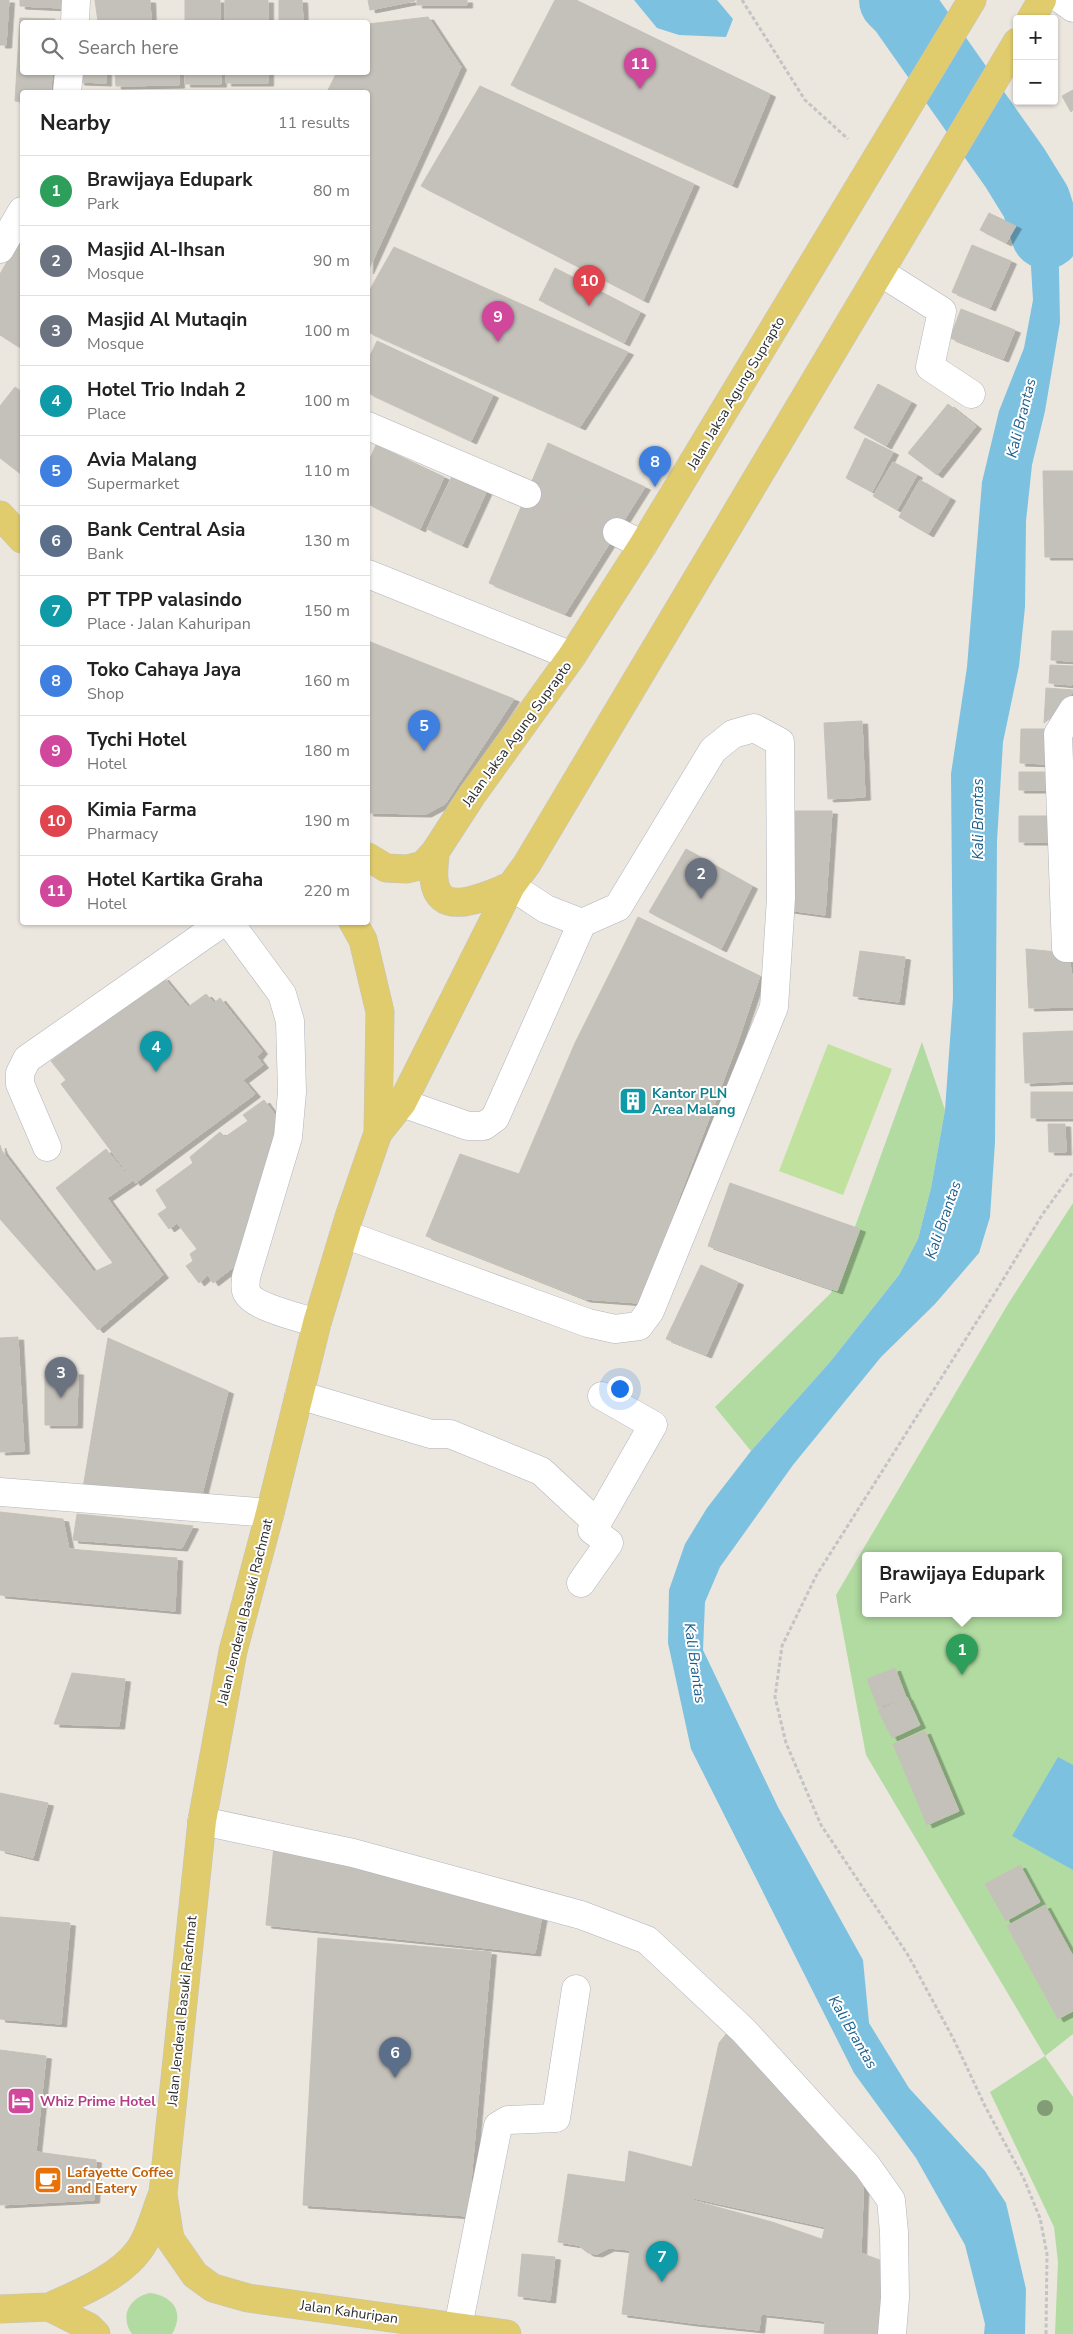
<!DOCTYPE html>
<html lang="en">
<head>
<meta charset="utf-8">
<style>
  :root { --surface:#fff; --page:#f2f2f2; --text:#222; --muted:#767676; --line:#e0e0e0; --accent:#1a73e8 }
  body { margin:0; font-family:"Nunito Sans",sans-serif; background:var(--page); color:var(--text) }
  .controls { position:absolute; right:15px; top:15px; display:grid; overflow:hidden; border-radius:5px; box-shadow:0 1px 4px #0004 }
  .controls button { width:45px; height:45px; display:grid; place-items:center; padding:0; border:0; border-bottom:1px solid var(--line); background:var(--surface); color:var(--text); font:25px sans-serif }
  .you { position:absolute; left:619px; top:1388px; width:18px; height:18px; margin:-12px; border:4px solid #fff; border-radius:50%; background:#1a73e8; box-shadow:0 0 0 8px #1a73e833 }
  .badge { display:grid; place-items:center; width:32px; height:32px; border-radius:50%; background:var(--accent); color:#fff; font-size:16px; font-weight:700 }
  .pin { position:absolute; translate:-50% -41px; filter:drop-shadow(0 1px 2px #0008) }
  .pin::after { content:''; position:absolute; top:26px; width:18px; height:15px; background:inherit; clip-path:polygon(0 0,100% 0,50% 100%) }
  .popup { position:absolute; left:862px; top:1552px; width:200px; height:65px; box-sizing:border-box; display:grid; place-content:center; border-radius:5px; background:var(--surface); filter:drop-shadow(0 1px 4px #0005); font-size:16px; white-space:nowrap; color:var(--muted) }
  .popup b { font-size:19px; color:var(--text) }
  .popup::after { content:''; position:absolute; left:50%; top:100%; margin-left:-10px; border:10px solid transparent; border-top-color:var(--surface) }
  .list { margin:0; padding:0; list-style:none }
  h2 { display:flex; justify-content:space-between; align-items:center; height:65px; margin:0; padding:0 20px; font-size:21px }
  h2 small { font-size:16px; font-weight:400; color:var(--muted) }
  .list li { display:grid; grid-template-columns:32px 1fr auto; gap:15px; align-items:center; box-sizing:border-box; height:70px; padding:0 20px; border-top:1px solid var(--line) }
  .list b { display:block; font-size:19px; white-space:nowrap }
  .list p { margin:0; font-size:16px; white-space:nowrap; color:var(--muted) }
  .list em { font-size:16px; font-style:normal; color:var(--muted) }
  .icon { flex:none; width:28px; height:28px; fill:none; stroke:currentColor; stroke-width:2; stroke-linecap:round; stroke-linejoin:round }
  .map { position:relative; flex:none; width:1073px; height:2334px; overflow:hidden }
  .search { position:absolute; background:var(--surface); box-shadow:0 1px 4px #0004; left:20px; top:20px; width:350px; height:55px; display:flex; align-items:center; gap:12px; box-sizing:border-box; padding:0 18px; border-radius:5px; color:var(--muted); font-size:19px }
  .panel { position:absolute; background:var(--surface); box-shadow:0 1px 4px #0004; left:20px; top:90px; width:350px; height:835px; border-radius:5px }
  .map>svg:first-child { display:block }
</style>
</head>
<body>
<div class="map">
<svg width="1073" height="2334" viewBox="0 0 1073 2334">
  <defs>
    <filter id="shadow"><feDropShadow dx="5.5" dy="3" stdDeviation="0" flood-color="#0004"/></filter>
  </defs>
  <rect width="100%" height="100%" fill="#ebe6de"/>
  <path fill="#b1dba1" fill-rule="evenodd" d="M922,1042L945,1110L931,1188L918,1239L899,1275L830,1362L751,1451L715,1407L831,1293Z
    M1073,1203V2034L1045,2056L1073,2097V2334H1055L1058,2262L1054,2227L990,2092L1045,2056L866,1755L836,1595L1008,1304ZM866,1556H1058V1614H866Z
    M150,2293C173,2296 185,2312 172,2334H132C119,2316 130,2297 150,2293Z"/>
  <path fill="#c1e19e" d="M828,1044L892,1069L843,1195L779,1171Z"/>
  <path fill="#7dc1e1" d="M634,0H717L733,19L726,37L679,35L657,28Z
    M1013,125L1032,159L1058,220L1060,322L1045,411L1032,465L1026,521L1025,607L1019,666L1003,742L997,841L995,1142L990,1217L979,1253L935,1304L881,1357L793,1465L720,1567L705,1602L703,1650L778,1807L863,1960L869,2023L909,2088L985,2171L1006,2203L1026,2289L1025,2334H984L985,2324L965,2245L916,2158L854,2073L691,1749L668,1643L669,1590L685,1544L707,1508L751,1451L830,1362L899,1275L918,1239L931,1188L945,1110L953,998L951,774L967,667L982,482L999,411L1024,348L1033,300L1029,234L990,170Z
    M1058,1757L1073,1765V1870L1012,1836Z"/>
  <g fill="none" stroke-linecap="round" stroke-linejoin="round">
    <path stroke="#7dc1e1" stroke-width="70" d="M894,0L903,9L1015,168L1036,202L1046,234"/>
  </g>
  <path fill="#c4c0ba" stroke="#c6c2b8" filter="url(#shadow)" d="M0,0H9L6,45H0Z
    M20,0H62V8L20,6Z
    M95,0H150L151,21L98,22Z
    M185,0H220V22H185Z
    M225,0H268V22H225Z
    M279,0H302L303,22H279Z
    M368,0H415V1L370,10Z
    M417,0H467V5H417Z
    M555,0H576L770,94L732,185L511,85Z
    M428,17L461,67L368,271V92H327L337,72H368V24Z
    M20,18L55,19V22H22V72H52L51,92H22V102L15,101Z
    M79,72H106V83L79,82Z
    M115,72H179V85L116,86Z
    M185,72H221V84H185Z
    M226,72H268V83H226Z
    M480,86L694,184L643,300L421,186Z
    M1073,90V110L1071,112L1062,96Z
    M989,213L1016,226L1006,243L980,230Z
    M22,236V349L0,335V274Z
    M972,245L1011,261L990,308L952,292Z
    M394,247L628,352L580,427L368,332V293Z
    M555,268L640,312L624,343L539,300Z
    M961,309L1015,330L1003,359L950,338Z
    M377,341L493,395L471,441L368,393V360Z
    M878,384L911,402L886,446L854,428Z
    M15,387L22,392V475L0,458V406Z
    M948,404L976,426L937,475L908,453Z
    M865,438L893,452L872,492L846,478Z
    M548,443L645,487L565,614L489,583Z
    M376,445L444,477L420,529L368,504V463Z
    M893,462L917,475L897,510L873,496Z
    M1043,471H1073V557H1045Z
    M454,472L488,488L462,545L427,529Z
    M920,480L950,498L928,534L899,517Z
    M1052,631H1073V661L1051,660Z
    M368,641L514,699L445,804L426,814L368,813Z
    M1050,665L1073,666L1072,685L1049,683Z
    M1046,688L1073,690V692L1057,713L1044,723Z
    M862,721L865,797L828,799L824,723Z
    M1021,729H1052L1050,764L1020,763Z
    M1019,772H1050V790H1019Z
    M793,811H832L825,915L788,910Z
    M1019,816H1053V842H1019Z
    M686,849L752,886L721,949L649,912Z
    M638,917L760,976L736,1047L639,1303L585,1299L426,1236L460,1154L519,1174L575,1043Z
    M1026,949L1068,953L1073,981V1007L1029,1008Z
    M860,951L905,957L899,1002L853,996Z
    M163,977L188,1007L206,994L214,1003L220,998L262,1051L257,1057L263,1065L243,1080L255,1094L135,1183L61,1084L66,1080L51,1061Z
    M1073,1031V1081L1025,1083L1023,1033Z
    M1031,1092H1073V1118H1031Z
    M264,1100L282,1124L244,1259L213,1283L208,1275L199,1283L186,1266L193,1261L190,1254L197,1249L177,1223L169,1229L158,1214L167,1208L156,1190L193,1163L190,1157L220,1132L225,1137L248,1121L243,1115Z
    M1048,1124H1065L1066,1152H1049Z
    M0,1145L2,1151L94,1272L113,1263L56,1188L106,1149L132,1181L107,1198L163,1275L98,1330L0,1219Z
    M730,1183L860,1229L837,1291L708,1246Z
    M701,1265L738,1282L706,1355L666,1339Z
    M18,1337L24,1451L0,1452V1338Z
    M108,1338L228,1391L200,1502L82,1494Z
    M45,1371L78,1372L77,1425H45Z
    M0,1512L63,1519L69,1549L177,1558L175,1611L0,1595Z
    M77,1514L193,1526L182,1548L73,1540Z
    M895,1668L906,1697L878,1708L867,1679Z
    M72,1673L125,1679L119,1726L54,1724Z
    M907,1697L920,1725L892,1738L878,1710Z
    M925,1731L959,1811L927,1825L893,1744Z
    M0,1793L48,1803L33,1858L0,1850Z
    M274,1846L543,1910L535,1953L266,1925Z
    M1020,1865L1040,1902L1006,1921L985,1884Z
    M1045,1905L1073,1956V2011L1058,2019L1007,1926Z
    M0,1917L70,1923L61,2024L0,2019Z
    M318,1938L491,1952L468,2216L303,2205Z
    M731,2028L864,2172L861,2253L822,2239L825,2227L625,2183L629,2151L692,2167L719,2043Z
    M0,2050L46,2056L36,2151L0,2147Z
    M0,2147L96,2160L94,2200L0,2205Z
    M568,2174L638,2184L630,2250L609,2248L597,2254L588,2253L578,2245L558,2242Z
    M638,2184L706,2204L692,2323L622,2314Z
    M706,2204L772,2222L759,2330L692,2323Z
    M772,2222L833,2243L825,2321L761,2314Z
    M833,2243L888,2263L886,2334H824Z
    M522,2254L555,2257L550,2300L518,2296Z"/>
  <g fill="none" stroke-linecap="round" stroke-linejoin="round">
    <path stroke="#c5c1ba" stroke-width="28" stroke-dasharray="28 14" stroke-linecap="butt" d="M527,494L617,532"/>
    <defs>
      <path id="minor" d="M1062,0L1073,8
        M75,22L76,0
        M67,92L69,72
        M0,249L22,211
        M880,272L942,311L930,367L971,394
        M368,426L527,494
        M617,532L643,545
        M368,574L572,656
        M1073,710L1058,734L1066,948H1073
        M511,886L546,909L582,923
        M229,922L282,994L290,1021L292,1092L288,1137L246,1277C246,1283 244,1288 247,1293C254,1307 301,1318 317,1323
        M47,1147L20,1084V1073L27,1059L223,922
        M344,1234L588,1323L615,1329L639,1326L650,1311L774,1007L781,898L780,742L754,728L733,734L713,750L618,907L582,923L495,1118L484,1126H468L402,1103
        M299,1395L431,1434H450L541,1471L597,1523L592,1530L609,1543L581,1583
        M0,1492L270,1513
        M597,1523L653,1425L602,1396
        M202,1821L353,1853L581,1915L647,1940L744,2031L867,2166L891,2200L894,2232L895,2298L892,2334
        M458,2327L498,2126L508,2120L556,2118L576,1989"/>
      <path id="major" d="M1031,19L1042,0
        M0,515L22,539
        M435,852C435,860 433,870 434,879C438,922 489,894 511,886
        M368,857L386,868L407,869L423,865L435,852L472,795L572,656L643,545L972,0
        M378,1133L402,1103L511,886L527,864L1017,42
        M163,2195L170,2239L195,2275L213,2288L248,2298L507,2334
        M49,2307C78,2294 120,2277 139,2250C150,2236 156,2209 163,2193L202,1821L233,1651L270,1513L317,1323L349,1217L378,1133L380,1012L363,940L353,922
        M0,2309L49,2307L89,2327L96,2334"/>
    </defs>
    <use href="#minor" stroke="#b2b3bd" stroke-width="29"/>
    <use href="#major" stroke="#c4c4c4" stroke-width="29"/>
    <path stroke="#c4c4c4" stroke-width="3" stroke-dasharray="4 2.5" stroke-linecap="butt" d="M742,0L805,100L848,139
      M1046,2334L1047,2254L1040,2218L1024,2179L985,2106L954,2040L908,1955L821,1825L786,1743L775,1697L782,1646L816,1576L998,1288L1042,1215L1073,1172"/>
    <use href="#minor" stroke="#fff" stroke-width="28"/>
    <use href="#major" stroke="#e1cc6d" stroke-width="28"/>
  </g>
  <circle fill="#829c77" cx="1045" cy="2108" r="8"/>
  <defs>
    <symbol id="building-square" viewBox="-11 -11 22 22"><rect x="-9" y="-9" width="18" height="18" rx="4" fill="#0f9aa8" stroke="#fff"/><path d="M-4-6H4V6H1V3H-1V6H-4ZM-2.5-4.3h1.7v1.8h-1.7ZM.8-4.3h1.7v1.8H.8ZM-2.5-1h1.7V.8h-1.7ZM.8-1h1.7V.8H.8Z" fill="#fff"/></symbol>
    <symbol id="hotel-square" viewBox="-11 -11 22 22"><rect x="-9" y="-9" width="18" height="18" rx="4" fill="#d1479c" stroke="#fff"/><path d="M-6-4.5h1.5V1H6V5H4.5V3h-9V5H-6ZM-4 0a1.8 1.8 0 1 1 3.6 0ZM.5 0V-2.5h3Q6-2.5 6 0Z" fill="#fff"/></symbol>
    <symbol id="cafe-square" viewBox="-11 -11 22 22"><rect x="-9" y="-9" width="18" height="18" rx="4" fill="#e8710a" stroke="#fff"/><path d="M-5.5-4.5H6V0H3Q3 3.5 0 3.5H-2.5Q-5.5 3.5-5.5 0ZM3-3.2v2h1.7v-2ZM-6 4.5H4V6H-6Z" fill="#fff"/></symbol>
  </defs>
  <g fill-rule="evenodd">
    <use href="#building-square" x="617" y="1085" width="32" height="32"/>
    <use href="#hotel-square" x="5" y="2085" width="32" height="32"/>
    <use href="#cafe-square" x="32" y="2164" width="32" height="32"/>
  </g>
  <g text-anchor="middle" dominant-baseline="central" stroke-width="4" stroke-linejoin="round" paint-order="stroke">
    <g font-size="14" fill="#2b2b2b" stroke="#fff">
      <text transform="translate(736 393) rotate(-59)">Jalan Jaksa Agung Suprapto</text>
      <text transform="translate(517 734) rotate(-54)">Jalan Jaksa Agung Suprapto</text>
      <text transform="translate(245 1612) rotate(-76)">Jalan Jenderal Basuki Rachmat</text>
      <text transform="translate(182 2011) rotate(-84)">Jalan Jenderal Basuki Rachmat</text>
      <text transform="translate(349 2312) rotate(8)">Jalan Kahuripan</text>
    </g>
    <g font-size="14" font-weight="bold" fill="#0d838f" stroke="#fff" text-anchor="start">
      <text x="652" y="1093">Kantor PLN<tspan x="652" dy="16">Area Malang</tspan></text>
    </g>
    <g font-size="14" font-weight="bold" fill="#b23c85" stroke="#fff" text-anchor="start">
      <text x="40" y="2101">Whiz Prime Hotel</text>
    </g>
    <g font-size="14" font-weight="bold" fill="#c56008" stroke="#fff" text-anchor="start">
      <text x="67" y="2172">Lafayette Coffee<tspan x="67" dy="16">and Eatery</tspan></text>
    </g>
    <g font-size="15" font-style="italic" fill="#1c608d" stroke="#fff">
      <text transform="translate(1021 418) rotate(-76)">Kali Brantas</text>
      <text transform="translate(978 819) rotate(-90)">Kali Brantas</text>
      <text transform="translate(943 1220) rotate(-71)">Kali Brantas</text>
      <text transform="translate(695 1663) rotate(82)">Kali Brantas</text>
      <text transform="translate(853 2032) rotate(60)">Kali Brantas</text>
    </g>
  </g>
</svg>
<div class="controls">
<button>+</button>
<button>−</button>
</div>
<div class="you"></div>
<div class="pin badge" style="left:962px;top:1675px;background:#2e9e5b">1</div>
<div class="popup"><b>Brawijaya Edupark</b>Park</div>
<div class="pin badge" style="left:701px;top:899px;background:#6b7280">2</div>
<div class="pin badge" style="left:61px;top:1398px;background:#6b7280">3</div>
<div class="pin badge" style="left:156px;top:1072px;background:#0f9aa8">4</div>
<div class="pin badge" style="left:424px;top:751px;background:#3f7fe0">5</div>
<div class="pin badge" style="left:395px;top:2078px;background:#5c6f8a">6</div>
<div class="pin badge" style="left:662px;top:2282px;background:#0f9aa8">7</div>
<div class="pin badge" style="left:655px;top:487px;background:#3f7fe0">8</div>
<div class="pin badge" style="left:498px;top:342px;background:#d1479c">9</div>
<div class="pin badge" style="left:589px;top:306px;background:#e0444e">10</div>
<div class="pin badge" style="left:640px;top:89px;background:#d1479c">11</div>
<div class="search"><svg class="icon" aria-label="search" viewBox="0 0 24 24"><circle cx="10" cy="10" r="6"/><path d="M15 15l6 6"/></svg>Search here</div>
<section class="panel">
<h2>Nearby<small>11 results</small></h2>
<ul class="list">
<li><span class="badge" style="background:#2e9e5b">1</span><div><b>Brawijaya Edupark</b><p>Park</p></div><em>80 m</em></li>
<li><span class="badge" style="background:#6b7280">2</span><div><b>Masjid Al-Ihsan</b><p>Mosque</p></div><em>90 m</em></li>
<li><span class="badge" style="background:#6b7280">3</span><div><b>Masjid Al Mutaqin</b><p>Mosque</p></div><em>100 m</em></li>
<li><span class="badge" style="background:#0f9aa8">4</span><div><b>Hotel Trio Indah 2</b><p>Place</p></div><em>100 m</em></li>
<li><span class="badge" style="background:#3f7fe0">5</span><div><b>Avia Malang</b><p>Supermarket</p></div><em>110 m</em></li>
<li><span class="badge" style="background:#5c6f8a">6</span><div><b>Bank Central Asia</b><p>Bank</p></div><em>130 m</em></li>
<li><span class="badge" style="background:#0f9aa8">7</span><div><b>PT TPP valasindo</b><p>Place · Jalan Kahuripan</p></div><em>150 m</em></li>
<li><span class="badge" style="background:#3f7fe0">8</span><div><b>Toko Cahaya Jaya</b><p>Shop</p></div><em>160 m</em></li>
<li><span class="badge" style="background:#d1479c">9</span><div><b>Tychi Hotel</b><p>Hotel</p></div><em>180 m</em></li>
<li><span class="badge" style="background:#e0444e">10</span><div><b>Kimia Farma</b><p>Pharmacy</p></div><em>190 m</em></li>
<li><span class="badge" style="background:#d1479c">11</span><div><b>Hotel Kartika Graha</b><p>Hotel</p></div><em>220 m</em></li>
</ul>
</section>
</div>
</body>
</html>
